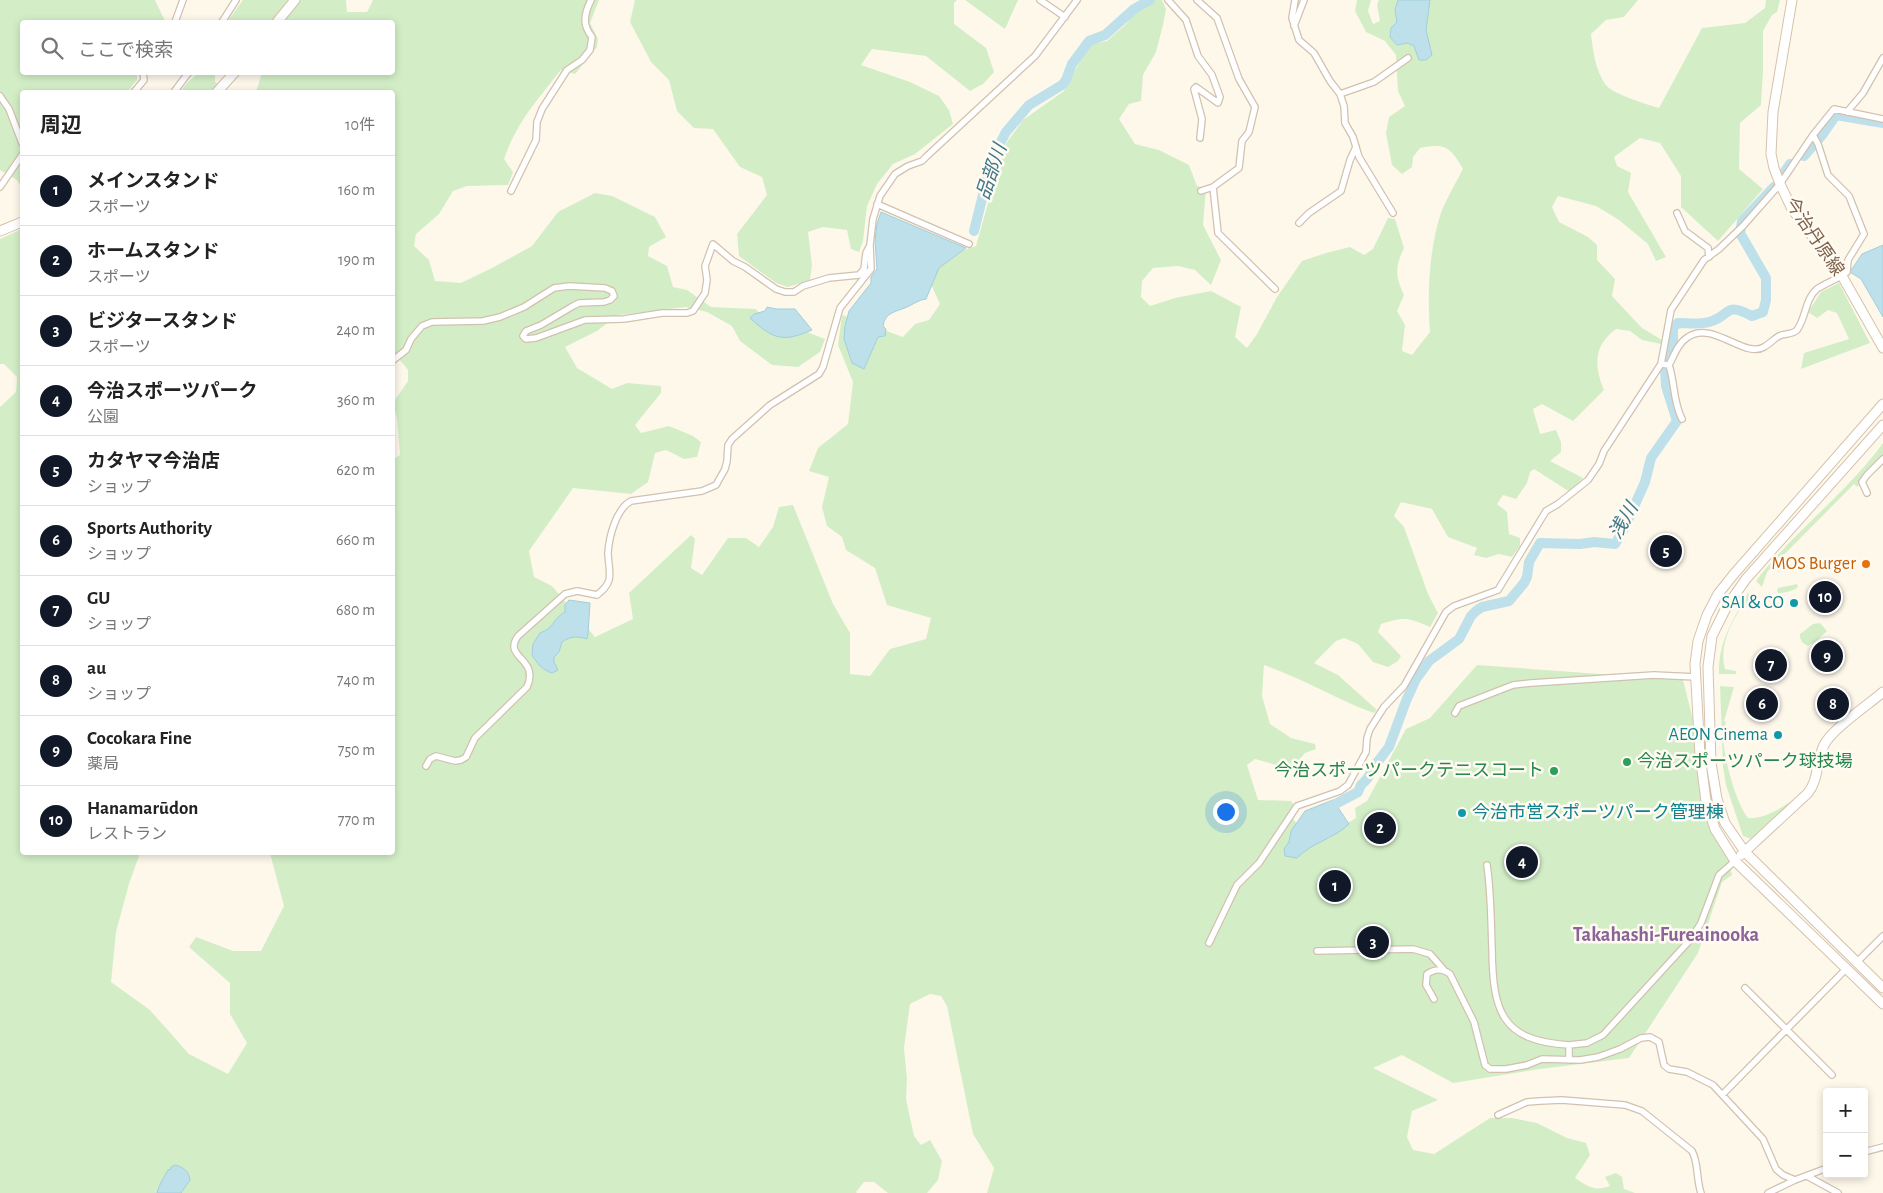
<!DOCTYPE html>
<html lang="ja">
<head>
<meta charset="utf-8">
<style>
  :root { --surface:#fff; --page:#f2f2f2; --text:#222; --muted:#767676; --line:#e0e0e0; --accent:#111827 }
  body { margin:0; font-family:"Alegreya Sans","Noto Sans JP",sans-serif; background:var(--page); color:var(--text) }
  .controls { position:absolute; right:15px; bottom:15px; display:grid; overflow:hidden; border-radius:5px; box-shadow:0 2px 8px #0003 }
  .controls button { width:45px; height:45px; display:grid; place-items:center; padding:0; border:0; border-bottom:1px solid var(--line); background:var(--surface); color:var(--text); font:25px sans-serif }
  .you { position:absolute; left:1225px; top:811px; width:18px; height:18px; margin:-12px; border:4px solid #fff; border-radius:50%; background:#1a73e8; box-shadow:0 0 0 8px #1a73e833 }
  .badge { display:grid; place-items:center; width:32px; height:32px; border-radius:50%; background:var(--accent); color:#fff; font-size:16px; font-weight:700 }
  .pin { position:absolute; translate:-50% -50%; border:2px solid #fff; box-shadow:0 1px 5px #0006 }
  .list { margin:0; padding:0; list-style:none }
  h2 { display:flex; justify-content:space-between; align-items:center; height:65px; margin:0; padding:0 20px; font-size:21px }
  h2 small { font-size:16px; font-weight:400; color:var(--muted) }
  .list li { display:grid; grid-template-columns:32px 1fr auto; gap:15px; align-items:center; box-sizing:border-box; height:70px; padding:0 20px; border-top:1px solid var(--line) }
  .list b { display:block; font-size:19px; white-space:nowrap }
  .list p { margin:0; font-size:16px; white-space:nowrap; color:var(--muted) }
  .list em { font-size:16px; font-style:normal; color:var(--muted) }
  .icon { flex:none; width:28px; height:28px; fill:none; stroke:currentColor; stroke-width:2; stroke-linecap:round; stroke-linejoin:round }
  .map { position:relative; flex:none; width:1883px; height:1193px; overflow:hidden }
  .search { position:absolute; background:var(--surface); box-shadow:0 2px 8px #0003; left:20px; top:20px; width:375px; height:55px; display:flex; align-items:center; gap:12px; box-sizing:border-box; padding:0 18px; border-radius:5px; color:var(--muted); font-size:19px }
  .panel { position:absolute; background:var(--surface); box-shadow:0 2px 8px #0003; left:20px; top:90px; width:375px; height:765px; border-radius:5px }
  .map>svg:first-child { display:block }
</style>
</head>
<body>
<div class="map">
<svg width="1883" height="1193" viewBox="0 0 1883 1193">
  <rect width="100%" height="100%" fill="#fef8eb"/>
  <path fill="#d3eec7" d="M0,0H155L165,21L22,22V72L137,73V80L127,92H22V188L17,180L0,170Z
    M243,0H346L347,12H367L373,0H599L590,23L598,39L597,47L575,74L561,70C538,99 516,123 504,159L513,172L508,185L467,186L453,191L439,214L416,234L414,246L429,260L435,281L461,283L492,268L532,246L558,212L595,193L612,196L655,217L666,237L649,247L648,256L667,266L673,287L687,290L711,307L756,309L768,325L802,330L825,339L820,352L798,367L772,365L740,341L732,326L707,312L686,307L618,315L597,331L565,347L577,368L612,389L627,383L661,386V393L635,425L641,433L669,426L693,436L701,442L697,457L684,459L666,450L655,453L648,482L631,494L573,488L529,551L534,577L552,586L595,637L633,619L629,593L691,535L695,539L691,568L702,575L728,538H746L759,547L773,527L779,507L793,505L833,604L850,633V674L870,676L890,649L926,639L931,618L887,605L875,568L846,550L842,537L827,526L822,507L829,477L809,471L818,448L848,424L853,382L838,345L842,315L903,337L915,324L929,320L940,304L929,280L936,264L958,252L976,246L990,196L995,165L1007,142L1023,120L1064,91L1089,45L1107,41L1126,24L1134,14L1151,3L1153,0H1162L1166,9L1163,25L1156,52L1143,75L1141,101L1129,104L1119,119L1135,144L1159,150L1189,165L1197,186L1206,188L1203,225L1221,260L1211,285L1195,270L1178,266L1153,268L1142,281L1141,297L1150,306L1175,298L1211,291L1241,307L1235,337L1247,348L1257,334L1277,297L1302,261L1326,253L1350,247L1364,255L1373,249L1388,218L1395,219L1404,248C1395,267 1395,275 1404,295L1397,311L1405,325L1402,351L1412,355L1430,332C1427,295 1429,246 1442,210C1448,196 1456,182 1463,169C1450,147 1446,143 1420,148L1413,157L1412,167L1402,174L1392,165L1386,133L1389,117L1405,106L1398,91L1396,55L1385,41L1366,32L1355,11L1357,0H1371L1368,11L1373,24L1380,21L1377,5L1379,0H1638L1624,17L1606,20L1591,34C1593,51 1595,69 1605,84C1612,94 1646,104 1659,108L1702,28L1745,23L1765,8L1766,0H1780L1777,12L1772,15L1763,31V71L1761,105L1740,123L1739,169L1763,189L1718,241L1681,207V176L1660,143L1640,138L1614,157L1617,166L1631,173L1628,192L1666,257L1656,261L1648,244L1619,220L1596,206L1558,196L1552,207L1559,222L1588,237L1597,245V260L1615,279L1612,296L1642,328L1662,340L1661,344L1642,340L1630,331L1616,329C1593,346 1594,366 1604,390L1573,421L1542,404L1533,409L1540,434L1556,430L1561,442V452L1550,461L1583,478L1570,492L1534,469L1530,472L1527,483L1516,499L1503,495L1497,504L1507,512L1509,534L1520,538V546L1512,557L1499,554L1486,558L1474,555L1477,548L1448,537L1432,509L1401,502L1394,516L1404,527L1428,594L1438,613L1430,627C1407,617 1404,617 1381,624L1378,632L1401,656L1398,661L1388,667L1373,662L1358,644L1344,638L1336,641L1314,663L1338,675L1377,710L1374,713C1336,699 1302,678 1264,665L1262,696L1270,724L1291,738L1315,744L1316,749L1305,753L1294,766L1287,768L1255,759L1247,765L1258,800L1291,801L1293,804V819L1300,827L1333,821L1329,839L1335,831L1356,818L1355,808L1367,801L1406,729L1430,718L1477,665L1683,680L1732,875L1722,882L1698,953L1629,1058L1540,1069L1453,1083L1402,1055L1373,1068L1438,1100L1412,1111L1407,1137L1413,1150L1434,1154L1490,1118H1512L1537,1123L1567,1138L1586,1143L1590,1155L1575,1178C1587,1186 1595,1192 1610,1186L1605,1177L1616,1173L1622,1177L1624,1189L1635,1193H987L994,1168L973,1134L947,1006L941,996L930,994L910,1004L904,1048L907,1079L906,1099L914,1136L921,1145L930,1140L942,1161L938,1180L927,1193H888L874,1182H864L856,1192L857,1193H0V407L16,392L17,377L4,364H0V239L22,229V646L20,652L22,655V852L140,853L129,884L116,932L111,982L150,1010L189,1054L228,1074L247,1043L230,1014V983L189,947L196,937L233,951H261L284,906L270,853L392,852V460L400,455L397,418L393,403L408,381V370L395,354H393L392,92H256L262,73L392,72V22H227Z
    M635,0H957L954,3V24L986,48L994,72L983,84L970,91L926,56L872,49L861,65L910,82L939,96L949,110L953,124L915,154L893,164L877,184L867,206L863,241L859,252L851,249L847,230L823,227L808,232L812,265L810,280L788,287L776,283L739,256L737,234L767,195L762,177L740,167L713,129L694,128L677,111L669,80L651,62L630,22Z
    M965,0H1018L1005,29Z
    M198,73H215V82L218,84L210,92H180L187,83Z
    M1839,283L1870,343L1801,369L1804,353L1849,339L1837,313L1828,310L1817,318L1808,312L1821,292Z
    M1883,443V457L1857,487L1854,484L1767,572L1762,587L1756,581C1794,531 1845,495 1883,443Z
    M1797,584L1798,587C1793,591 1784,593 1778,593L1777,591L1778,588Z
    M1748,593L1757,600L1758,604L1751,601L1749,608L1742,606C1730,625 1719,646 1725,669L1736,671V674H1719C1718,642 1733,620 1748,593Z
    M1820,623L1827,631L1816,641L1808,646C1802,643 1800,641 1800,634L1813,624Z
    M1720,686L1734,687L1724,721L1726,722C1725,726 1723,730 1723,734C1723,755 1735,801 1748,818C1766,819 1780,808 1795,799L1799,800L1754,840L1743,836L1726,785L1723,767Z"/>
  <path fill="#bde0ea" stroke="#a2cedd" d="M1398,0H1430L1426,30L1432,55L1426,60H1419L1414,46L1407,43L1397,45L1390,37L1391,28L1397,22L1395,10Z
    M881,212L966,248L939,268L926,299C918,300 914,304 907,307C896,312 885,312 883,326L886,329L885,336L878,337L864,369L852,363L844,339L845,326L849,311L871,283V277L877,269L875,240L877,224Z
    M1883,245V317L1861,279L1850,272L1862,254Z
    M767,307L776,309H795L812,330C782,343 773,339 750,318L754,314L765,311Z
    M569,600L590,603L588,634L587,639C576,636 571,636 562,642L559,652L554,657V662L558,670L552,673C542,670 537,663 532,655L533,644L540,633C556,627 551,620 565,612V605Z
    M1333,800L1349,824C1335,838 1311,843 1297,858L1285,856L1284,849L1289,842L1291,831L1305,811Z
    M175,1165C183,1167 189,1171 190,1180L181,1193H157C159,1184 164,1178 168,1170L171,1169V1167Z"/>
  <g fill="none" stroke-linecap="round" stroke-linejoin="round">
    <path stroke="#bde0ea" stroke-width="10" d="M1804,156L1823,134L1836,115L1883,123
      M1784,173L1790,164
      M974,231L992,159L1006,132L1029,105L1062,85L1066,80L1072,64L1089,41L1105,35L1134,9L1150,0
      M1328,808L1358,792L1361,785L1367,779L1376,764L1389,747L1406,701L1416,679L1429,661L1459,639L1471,616L1476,611L1482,607L1509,601L1524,583L1527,577L1529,562L1540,543L1580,544L1594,542L1615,544L1625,527L1645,482L1651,458L1677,421L1666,386L1665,369L1673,347V328L1678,323C1689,323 1698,325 1709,322C1732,316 1723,301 1752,316L1763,312L1766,300V278L1740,233L1742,221L1774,187"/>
    <defs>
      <path id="street" d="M1040,0L1065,17
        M1168,0L1186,20L1198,56L1212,75L1220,97L1218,103L1196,87L1194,89L1202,119L1200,138
        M1197,0L1217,18L1239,79L1255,107L1249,132L1242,141L1239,168L1213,187L1218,233L1275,289
        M1295,0L1292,18L1299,40L1314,53L1330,81L1340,94L1344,106L1345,123L1353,137L1359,157L1393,213
        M175,22L183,0
        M222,22L236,0
        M1294,26L1304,0
        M134,92L144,80L143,72
        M174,92L189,72
        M1340,94L1374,82L1408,58
        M0,96L9,109L22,143
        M1847,112L1863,93L1883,58
        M0,187L22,155
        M511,191L536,140L537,122L542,109L567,70L582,60L590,50L592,37C582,25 584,14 591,0
        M1201,191L1213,187
        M877,204L969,244
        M1677,213L1685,231L1708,248L1709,257
        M1299,223L1309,213L1341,191L1350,160L1356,147
        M392,361L406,350L411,339L422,326L432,322L483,321L500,317L524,307L554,288L569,286L605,288L612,291L614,296L610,300L604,302L579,303L573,306L541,325L526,331L523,336L526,339L536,338L585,320L624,319L662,313H687L693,311L705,293L707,280L705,266L713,244L733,261L745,267L776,289L785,292H794L803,286L829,278L859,275L864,269L866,253L869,247
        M1661,364L1669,365C1674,356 1678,343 1688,337C1712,320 1745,359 1764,347C1769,344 1774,339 1779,336C1785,333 1792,335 1797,330C1806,318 1805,299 1817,289C1827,282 1839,279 1847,272L1848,260L1864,234L1849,196L1828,175L1818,144L1813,135
        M1669,365C1675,383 1673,402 1682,419
        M1867,493L1862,482L1867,475L1883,459
        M1455,713L1459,706L1513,685L1531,683L1654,675L1696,677
        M426,766L430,759L436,756L455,761L461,760L466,757L475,738L527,687C540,658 502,658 518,636L565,594L577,591L597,595C602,591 607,587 609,580C611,572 608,561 608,553C609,537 616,509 631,501L702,491L716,485L725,469L727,461L728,445L732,439L770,405L819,374L823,367L840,308L871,269L870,245L873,219L880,196L895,174L908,166L922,161L927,156L1035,56L1077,0
        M1487,865C1491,892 1491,921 1492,949C1493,1010 1500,1041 1569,1045
        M1209,943L1237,885L1259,863L1297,806L1340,791L1348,785L1366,752L1367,738L1370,729L1384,707L1404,686L1446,612L1454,606L1498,590L1546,511L1558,504L1588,480L1599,464L1604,451L1661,364L1671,310L1704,260L1719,249L1743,226L1780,184L1813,135L1834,109L1883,119
        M1317,951L1413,949L1430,954L1444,970
        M1857,962L1883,936
        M1745,988L1832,1075
        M1434,999L1426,985L1427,974C1435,969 1442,968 1450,974L1474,1022L1485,1065L1490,1069H1506L1527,1065L1542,1059L1580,1060L1598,1057L1620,1049L1641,1038L1650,1037L1659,1042L1664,1065L1669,1069L1687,1072L1713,1085L1763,1139L1776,1169L1783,1175L1795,1180L1827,1168
        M1569,1060V1045L1587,1043L1603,1035L1691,939L1701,923L1719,875L1735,861
        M1723,1094L1846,969
        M1498,1115L1527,1102L1540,1101L1562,1100L1625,1105L1642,1111L1692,1151C1699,1164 1696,1179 1701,1193
        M1864,1152L1883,1147
        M1807,1176L1838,1193
        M1768,1193L1795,1180"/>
      <path id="secondary" d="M1792,0L1773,112L1771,154L1774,168L1780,184L1792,209L1842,276L1883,348
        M277,22L295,0
        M217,92L235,72
        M0,231L22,222
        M1883,404L1734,574L1718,594L1707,615L1698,641L1695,664L1700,755L1706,801L1715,829L1735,861L1883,1004
        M1883,425L1746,579L1727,606L1712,636L1708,667L1711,763L1717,799L1725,823L1745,852L1883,988
        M1741,855L1808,793C1819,779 1816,761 1824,745C1832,729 1868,705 1883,692"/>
    </defs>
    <use href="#street" stroke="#d2c1af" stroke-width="8"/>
    <use href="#secondary" stroke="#d6c2ac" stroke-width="11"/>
    <use href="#street" stroke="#fff" stroke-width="5.5"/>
    <use href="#secondary" stroke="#fff" stroke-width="9"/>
  </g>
  <circle fill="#e8710a" stroke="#fffbf3" stroke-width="2" cx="1866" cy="564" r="5"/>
  <g fill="#0f9aa8" stroke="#fffbf3" stroke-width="2">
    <circle cx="1794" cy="603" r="5"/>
    <circle cx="1778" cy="735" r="5"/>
    <circle cx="1462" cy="813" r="5"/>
  </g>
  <g fill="#2e9e5b" stroke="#fffbf3" stroke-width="2">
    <circle cx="1627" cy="762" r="5"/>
    <circle cx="1554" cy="771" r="5"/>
  </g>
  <g text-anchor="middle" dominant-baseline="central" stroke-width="5" stroke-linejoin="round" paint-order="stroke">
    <g font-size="18" fill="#7c614b" stroke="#fffbf3">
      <text transform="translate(1814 237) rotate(56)">今治丹原線</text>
    </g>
    <g font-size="18" fill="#c56008" stroke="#fffbf3" text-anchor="end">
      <text x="1856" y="564">MOS Burger</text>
    </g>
    <g font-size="18" fill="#0d838f" stroke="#fffbf3" text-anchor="end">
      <text x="1784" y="603">SAI＆CO</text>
      <text x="1768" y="735">AEON Cinema</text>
      <text x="1472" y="813" text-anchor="start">今治市営スポーツパーク管理棟</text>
    </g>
    <g font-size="18" fill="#27864d" stroke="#fffbf3" text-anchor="start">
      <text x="1637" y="762">今治スポーツパーク球技場</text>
      <text x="1544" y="771" text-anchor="end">今治スポーツパークテニスコート</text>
    </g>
    <g font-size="19" font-style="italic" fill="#3f7789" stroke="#fffbf3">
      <text transform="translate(992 172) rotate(-71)">品部川</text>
      <text transform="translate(1624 521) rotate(-60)">浅川</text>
    </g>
    <g font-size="20" font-weight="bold" fill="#8b6497" stroke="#fffbf3">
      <text x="1666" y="935">Takahashi-Fureainooka</text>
    </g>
  </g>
</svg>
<div class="controls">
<button>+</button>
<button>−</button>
</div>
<div class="you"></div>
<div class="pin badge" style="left:1335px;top:886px">1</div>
<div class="pin badge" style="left:1380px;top:828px">2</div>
<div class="pin badge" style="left:1373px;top:942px">3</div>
<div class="pin badge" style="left:1522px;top:862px">4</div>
<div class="pin badge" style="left:1666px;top:551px">5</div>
<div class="pin badge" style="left:1762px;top:704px">6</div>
<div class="pin badge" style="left:1771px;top:665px">7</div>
<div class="pin badge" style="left:1833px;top:704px">8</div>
<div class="pin badge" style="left:1827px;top:656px">9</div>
<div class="pin badge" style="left:1825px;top:597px">10</div>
<div class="search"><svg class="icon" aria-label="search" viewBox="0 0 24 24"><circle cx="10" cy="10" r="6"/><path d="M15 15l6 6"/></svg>ここで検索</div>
<section class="panel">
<h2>周辺<small>10件</small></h2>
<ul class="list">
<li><span class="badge">1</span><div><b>メインスタンド</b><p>スポーツ</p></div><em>160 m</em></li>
<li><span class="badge">2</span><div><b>ホームスタンド</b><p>スポーツ</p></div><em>190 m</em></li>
<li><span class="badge">3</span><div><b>ビジタースタンド</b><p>スポーツ</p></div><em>240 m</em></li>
<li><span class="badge">4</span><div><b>今治スポーツパーク</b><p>公園</p></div><em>360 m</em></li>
<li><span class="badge">5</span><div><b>カタヤマ今治店</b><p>ショップ</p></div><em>620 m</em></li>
<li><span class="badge">6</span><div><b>Sports Authority</b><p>ショップ</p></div><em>660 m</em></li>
<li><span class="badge">7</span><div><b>GU</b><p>ショップ</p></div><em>680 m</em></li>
<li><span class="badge">8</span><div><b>au</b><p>ショップ</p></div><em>740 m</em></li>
<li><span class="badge">9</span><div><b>Cocokara Fine</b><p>薬局</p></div><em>750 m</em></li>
<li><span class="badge">10</span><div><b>Hanamarūdon</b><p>レストラン</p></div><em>770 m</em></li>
</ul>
</section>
</div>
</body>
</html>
